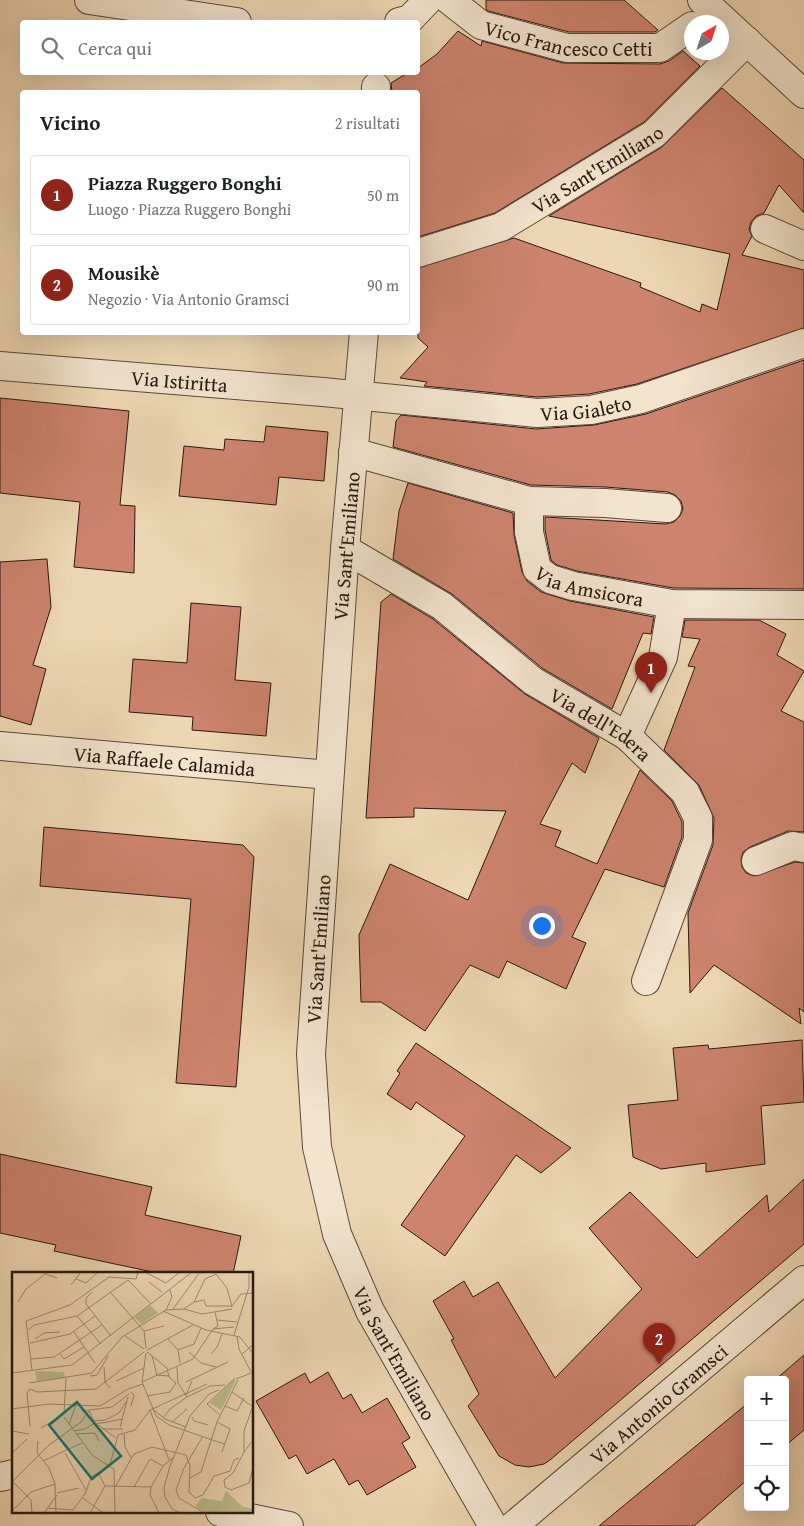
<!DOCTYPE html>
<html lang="it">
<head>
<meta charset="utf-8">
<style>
  :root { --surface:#fff; --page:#f2f2f2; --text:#202124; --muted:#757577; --line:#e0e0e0; --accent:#8f2418 }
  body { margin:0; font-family:"Gentium Book Plus",serif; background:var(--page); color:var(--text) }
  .controls { position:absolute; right:15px; bottom:15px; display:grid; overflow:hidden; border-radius:5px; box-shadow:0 5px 20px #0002 }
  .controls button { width:45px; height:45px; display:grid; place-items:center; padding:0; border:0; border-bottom:1px solid var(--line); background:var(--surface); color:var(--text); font:25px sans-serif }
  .compass { position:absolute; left:684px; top:15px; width:45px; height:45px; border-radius:50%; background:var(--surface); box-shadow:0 5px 20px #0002; rotate:39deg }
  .you { position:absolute; left:541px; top:925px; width:18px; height:18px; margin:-12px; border:4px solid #fff; border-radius:50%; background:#1a73e8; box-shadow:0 0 0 8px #1a73e833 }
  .badge { display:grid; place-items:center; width:32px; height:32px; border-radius:50%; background:var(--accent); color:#fff; font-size:16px; font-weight:700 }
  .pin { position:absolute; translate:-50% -41px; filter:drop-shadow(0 1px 2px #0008) }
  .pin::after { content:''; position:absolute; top:26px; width:18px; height:15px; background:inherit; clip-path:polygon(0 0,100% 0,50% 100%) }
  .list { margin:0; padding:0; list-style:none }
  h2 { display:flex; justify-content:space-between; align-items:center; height:65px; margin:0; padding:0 20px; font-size:21px }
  h2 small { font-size:16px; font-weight:400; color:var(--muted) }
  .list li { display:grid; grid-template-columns:32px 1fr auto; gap:15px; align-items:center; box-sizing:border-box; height:80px; margin:0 10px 10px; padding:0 10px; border:1px solid var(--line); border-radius:5px }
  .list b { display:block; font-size:19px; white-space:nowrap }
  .list p { margin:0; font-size:16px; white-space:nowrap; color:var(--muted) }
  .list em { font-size:16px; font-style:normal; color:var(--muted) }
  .icon { flex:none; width:28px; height:28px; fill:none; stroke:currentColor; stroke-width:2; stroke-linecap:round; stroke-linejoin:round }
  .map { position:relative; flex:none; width:804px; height:1526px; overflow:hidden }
  .search { position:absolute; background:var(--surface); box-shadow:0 5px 20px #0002; left:20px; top:20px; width:400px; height:55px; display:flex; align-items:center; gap:12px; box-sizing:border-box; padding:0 18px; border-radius:5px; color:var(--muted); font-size:19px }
  .panel { position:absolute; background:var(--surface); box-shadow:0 5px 20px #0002; left:20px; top:90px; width:400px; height:245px; border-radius:5px }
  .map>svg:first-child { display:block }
</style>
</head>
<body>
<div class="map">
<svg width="804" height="1526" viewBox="0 0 804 1526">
  <rect width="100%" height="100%" fill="#edd6b3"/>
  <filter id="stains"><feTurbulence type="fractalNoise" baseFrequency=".004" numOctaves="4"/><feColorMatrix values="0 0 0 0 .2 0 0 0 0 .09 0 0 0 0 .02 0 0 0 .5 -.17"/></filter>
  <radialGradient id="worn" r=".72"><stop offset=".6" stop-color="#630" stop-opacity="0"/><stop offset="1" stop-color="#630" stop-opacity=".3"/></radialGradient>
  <path fill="#cd836e" stroke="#2b1911" d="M486,0H624L658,30L655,32H569L488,11L486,9Z
    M458,31L481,46L482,41L563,63L660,64L669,61L683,51L700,66L644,122L495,213L418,237V92H392L391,83L409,72H418V68L437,54Z
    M722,88L804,160V213L779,185L764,213L756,216L751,222L749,230L752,236L742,255L804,270V328L637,384L589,394L537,397L424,386L427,382L400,378L428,347L418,338V268L514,238L641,283L640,287L700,312L702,304L717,310L730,254L549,216L662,147Z
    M804,360V589L673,588L577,571L557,565L551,560L545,530V517L666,524L674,522L680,516L683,509L681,501L675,495L668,492L605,487L531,485L393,447L396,421L401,415L536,429L594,425L646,414Z
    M0,398L129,411L120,505L135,506L134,573L74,567L80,502L0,493Z
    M266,426L328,432L324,481L279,477L276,505L179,496L184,446L224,450L225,439L264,442Z
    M408,483L513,513L514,535L522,572L527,581L541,592L570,601L654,617L651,634L643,633L612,709L542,668L452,594L393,559L399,511Z
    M47,559L51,607L33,665L46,669L31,725L0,716V562Z
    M391,594L433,619L525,694L599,738L585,773L572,763L540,824L561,831L555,846L597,864L640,770L672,801L682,822V837L664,887L605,869L572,937L586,943L566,989L507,961L499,978L470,965L425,1031L381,1002H361L359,935L390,864L468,900L506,811L414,808V817L366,818L381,602Z
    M191,603L241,607L235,680L271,683L266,736L192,730L193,717L129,712L133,659L187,663Z
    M685,620H759L786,634L777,655L804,671L781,711L804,722V832L788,831L750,847L743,852L741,859L742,867L746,873L754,876L795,862L804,863V1012L799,1008L801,1024L714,965L690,993L688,913L713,845L714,818L699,785L664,750L695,667L688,666L700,639L682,637Z
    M44,827L243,845L254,857L236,1087L176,1083L191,899L40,886Z
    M802,1040L804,1102L761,1106L765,1164L706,1172V1163L661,1169L633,1157L628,1105L678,1100L673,1048L708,1045L709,1049Z
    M416,1043L571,1148L541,1173L516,1155L445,1256L401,1225L465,1136L416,1102L411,1110L387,1094L400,1073L397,1071Z
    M0,1154L152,1187L145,1215L241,1236L233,1274H162L54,1251L56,1245L0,1233Z
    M804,1179V1244L550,1460L544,1464L529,1467L515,1465L499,1456L468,1406L479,1394L451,1340L454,1339L433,1301L464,1281L473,1297L498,1282L555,1378L642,1289L589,1228L630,1192L697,1258L767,1195L769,1212Z
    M804,1355V1430L785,1446V1380H775Z
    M328,1372L343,1399L351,1394L362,1413L387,1398L410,1438L402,1443L416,1467L367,1495L358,1480L349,1485L334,1459L307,1474L296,1455L289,1459L256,1401L305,1373L310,1383Z
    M748,1403V1479L694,1526H599Z"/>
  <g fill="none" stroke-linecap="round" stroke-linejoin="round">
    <defs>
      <g id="minor">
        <path d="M89,0L237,22"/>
        <path id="s1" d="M449,0L481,25L567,48H660L692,26"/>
        <path d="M702,0L804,94"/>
        <path d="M399,22L410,19L428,0"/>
        <path d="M376,92V87"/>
        <path d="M765,229L804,246"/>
        <path id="s2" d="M418,253L501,227L654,134L747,41"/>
        <path id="s3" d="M364,332L345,549L311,1054L317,1147L337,1234L370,1311L493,1526"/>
        <path id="s4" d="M0,366L323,392L537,413L591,410L641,399L804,343"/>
        <path id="s5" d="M353,452L529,501V532L537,569L550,579L573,586L672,604L804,605"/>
        <path d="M529,501L605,503L667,508"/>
        <path id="s6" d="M345,549L442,606L533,681L627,736L685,792L698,818V840L646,981"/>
        <path d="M627,736L663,657L672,604"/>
        <path id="s7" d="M0,746L329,775"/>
        <path d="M756,861L793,846L804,848"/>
        <path d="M0,1477L14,1474"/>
        <path d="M220,1512L289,1526"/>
        <path id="s8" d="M513,1526L804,1280"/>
      </g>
    </defs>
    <use href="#minor" stroke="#5c483a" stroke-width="30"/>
    <use href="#minor" stroke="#f3e4ce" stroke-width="28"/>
  </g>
  <g text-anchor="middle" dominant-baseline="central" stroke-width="4.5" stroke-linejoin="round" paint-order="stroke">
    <g font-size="20" fill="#2b1911" stroke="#f3e4ce">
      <text stroke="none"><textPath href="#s1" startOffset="130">Vico Francesco Cetti</textPath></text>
      <text stroke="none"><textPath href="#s2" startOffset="199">Via Sant'Emiliano</textPath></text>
      <text stroke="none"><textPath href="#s4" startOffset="180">Via Istiritta</textPath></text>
      <text stroke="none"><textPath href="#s4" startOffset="588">Via Gialeto</textPath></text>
      <text transform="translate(346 546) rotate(-85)">Via Sant'Emiliano</text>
      <text stroke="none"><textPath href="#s5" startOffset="308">Via Amsicora</textPath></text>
      <text stroke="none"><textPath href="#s6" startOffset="311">Via dell'Edera</textPath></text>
      <text stroke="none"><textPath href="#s7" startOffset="165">Via Raffaele Calamida</textPath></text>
      <text transform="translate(318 949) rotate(-86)">Via Sant'Emiliano</text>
      <text stroke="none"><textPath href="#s3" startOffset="1039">Via Sant'Emiliano</textPath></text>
      <text stroke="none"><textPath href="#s8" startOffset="190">Via Antonio Gramsci</textPath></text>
    </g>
  </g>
  <g transform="translate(12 1272)">
    <rect width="241" height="241" fill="#edd6b3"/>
    <path d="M138,33L146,41L129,52L123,45ZM23,99L52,100L53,106L25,109ZM221,108H224L209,138L198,131ZM214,219L230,234L241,237V241H193L183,234L190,226L210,229Z" fill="#bcbd8a"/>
    <path fill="none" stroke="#9f8a72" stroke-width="1" d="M133,0L154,11L168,0M204,2L215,16L220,35M64,7L74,11L86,0M137,10L150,20M59,13L69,0M80,20L74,26V32L99,64M99,21L132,59M6,30L14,17L33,2L45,6M182,30L193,7L204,2M161,37L188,0M172,37L190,42L220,37M154,38L172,37L182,30L192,28L194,34H220L229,22L242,21M151,39L194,58L228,65L242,83M65,44L89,72M205,48L225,50M201,57L206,54L203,40M16,58L22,53L65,44L116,8L138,31M132,59L152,54M132,59L134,76M62,60L83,91M222,63L237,15V0M113,64L132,77M225,64L227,77L239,100M23,67L32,61L48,60M156,67L166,78L168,91M18,71L58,62L83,44M135,78L181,53M166,78L182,72L189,56M135,80L155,96M177,80L189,91M134,81L130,110L144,144L157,153L212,172M48,82L52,87L72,75M199,82L205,75L210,62M230,82L242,72M140,84L145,103L157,104M19,87L42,85L90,53M189,91L204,95M92,95L93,110L98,116M165,95L166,111L175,125M155,96L157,105L164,111M20,98L14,49L58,33L97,5L124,7L126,0M0,101L60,93L180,0M78,104L85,103L96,84M224,107L242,100M104,109L132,96M130,110L181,87L201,57L222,55M174,110L216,90M17,111L80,101L110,65L154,38L160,25L158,18M18,117L25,120L84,117L132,80M220,120L240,134M174,123L180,109M135,124L158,120L164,111M242,131L232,159V180L221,201L212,208L213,215L219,218L237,211L242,192M119,134L122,123L119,120M213,134L225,139L232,126M0,137L37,132L88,134L116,117L131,112M138,138L157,188M142,138L153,147L174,155M70,139L100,135L117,122M77,139L83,151L104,166M208,143L195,132L223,106M52,145L81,184L102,197L103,241M180,145L182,149L196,153M151,146L158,137L175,125L198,114L213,113M82,149L93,148L107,141L114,130M160,150L175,137M205,150L218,157L210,180M57,152L64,133M84,152L111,147M18,154L15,121L18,117M108,155L116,125M29,156L52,142L54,106M90,157H111M0,159L17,162M62,159L73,157L83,151M64,162L83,161L87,169M112,162L113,175L119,186M191,164L172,196L164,218L167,226L192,241M26,169L25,181L37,196L43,212L44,241M232,180L242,167M0,181L15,167M53,181L74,218M31,189L70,171M178,206L189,200L205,150L226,108M0,209L19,228L20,241M0,210L37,173L69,150L77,139M93,214L139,215M103,215L122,182L140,175L174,183L178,194L177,220L183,226L191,223L202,204L218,199L222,188L227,186M122,215L138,187L151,194M45,221L67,216M71,226L91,241M35,236L61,238L73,222L79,205L98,193L106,163L123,158L138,138L195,112M0,239L19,220L43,212M32,241L45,223M78,241L93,214L87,202M147,241L138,223L139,215L151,194L161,186M169,241L160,237L153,225L152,216L158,194L178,144L197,122L207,118"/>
    <path fill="#0f766e" fill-opacity="0.15" stroke="#0f766e" stroke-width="2.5" d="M65,130L109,184L80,207L37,153Z"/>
    <rect width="241" height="241" fill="none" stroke="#2b1911" stroke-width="2.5"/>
  </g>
  <rect width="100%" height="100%" filter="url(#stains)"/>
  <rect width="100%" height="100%" fill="url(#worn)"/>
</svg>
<div class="controls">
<button>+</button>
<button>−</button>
<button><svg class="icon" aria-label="locate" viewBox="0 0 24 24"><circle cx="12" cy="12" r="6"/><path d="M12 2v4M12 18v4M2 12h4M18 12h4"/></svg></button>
</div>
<svg class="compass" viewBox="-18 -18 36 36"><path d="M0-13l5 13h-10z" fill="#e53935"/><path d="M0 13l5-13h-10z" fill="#757577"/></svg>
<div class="you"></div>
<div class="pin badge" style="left:651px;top:693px">1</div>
<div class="pin badge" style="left:659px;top:1364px">2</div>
<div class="search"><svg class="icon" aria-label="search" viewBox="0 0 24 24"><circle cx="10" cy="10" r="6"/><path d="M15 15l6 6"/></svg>Cerca qui</div>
<section class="panel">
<h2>Vicino<small>2 risultati</small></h2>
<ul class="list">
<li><span class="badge">1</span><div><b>Piazza Ruggero Bonghi</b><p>Luogo · Piazza Ruggero Bonghi</p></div><em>50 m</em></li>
<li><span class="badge">2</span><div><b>Mousikè</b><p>Negozio · Via Antonio Gramsci</p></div><em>90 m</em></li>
</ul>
</section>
</div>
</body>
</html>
